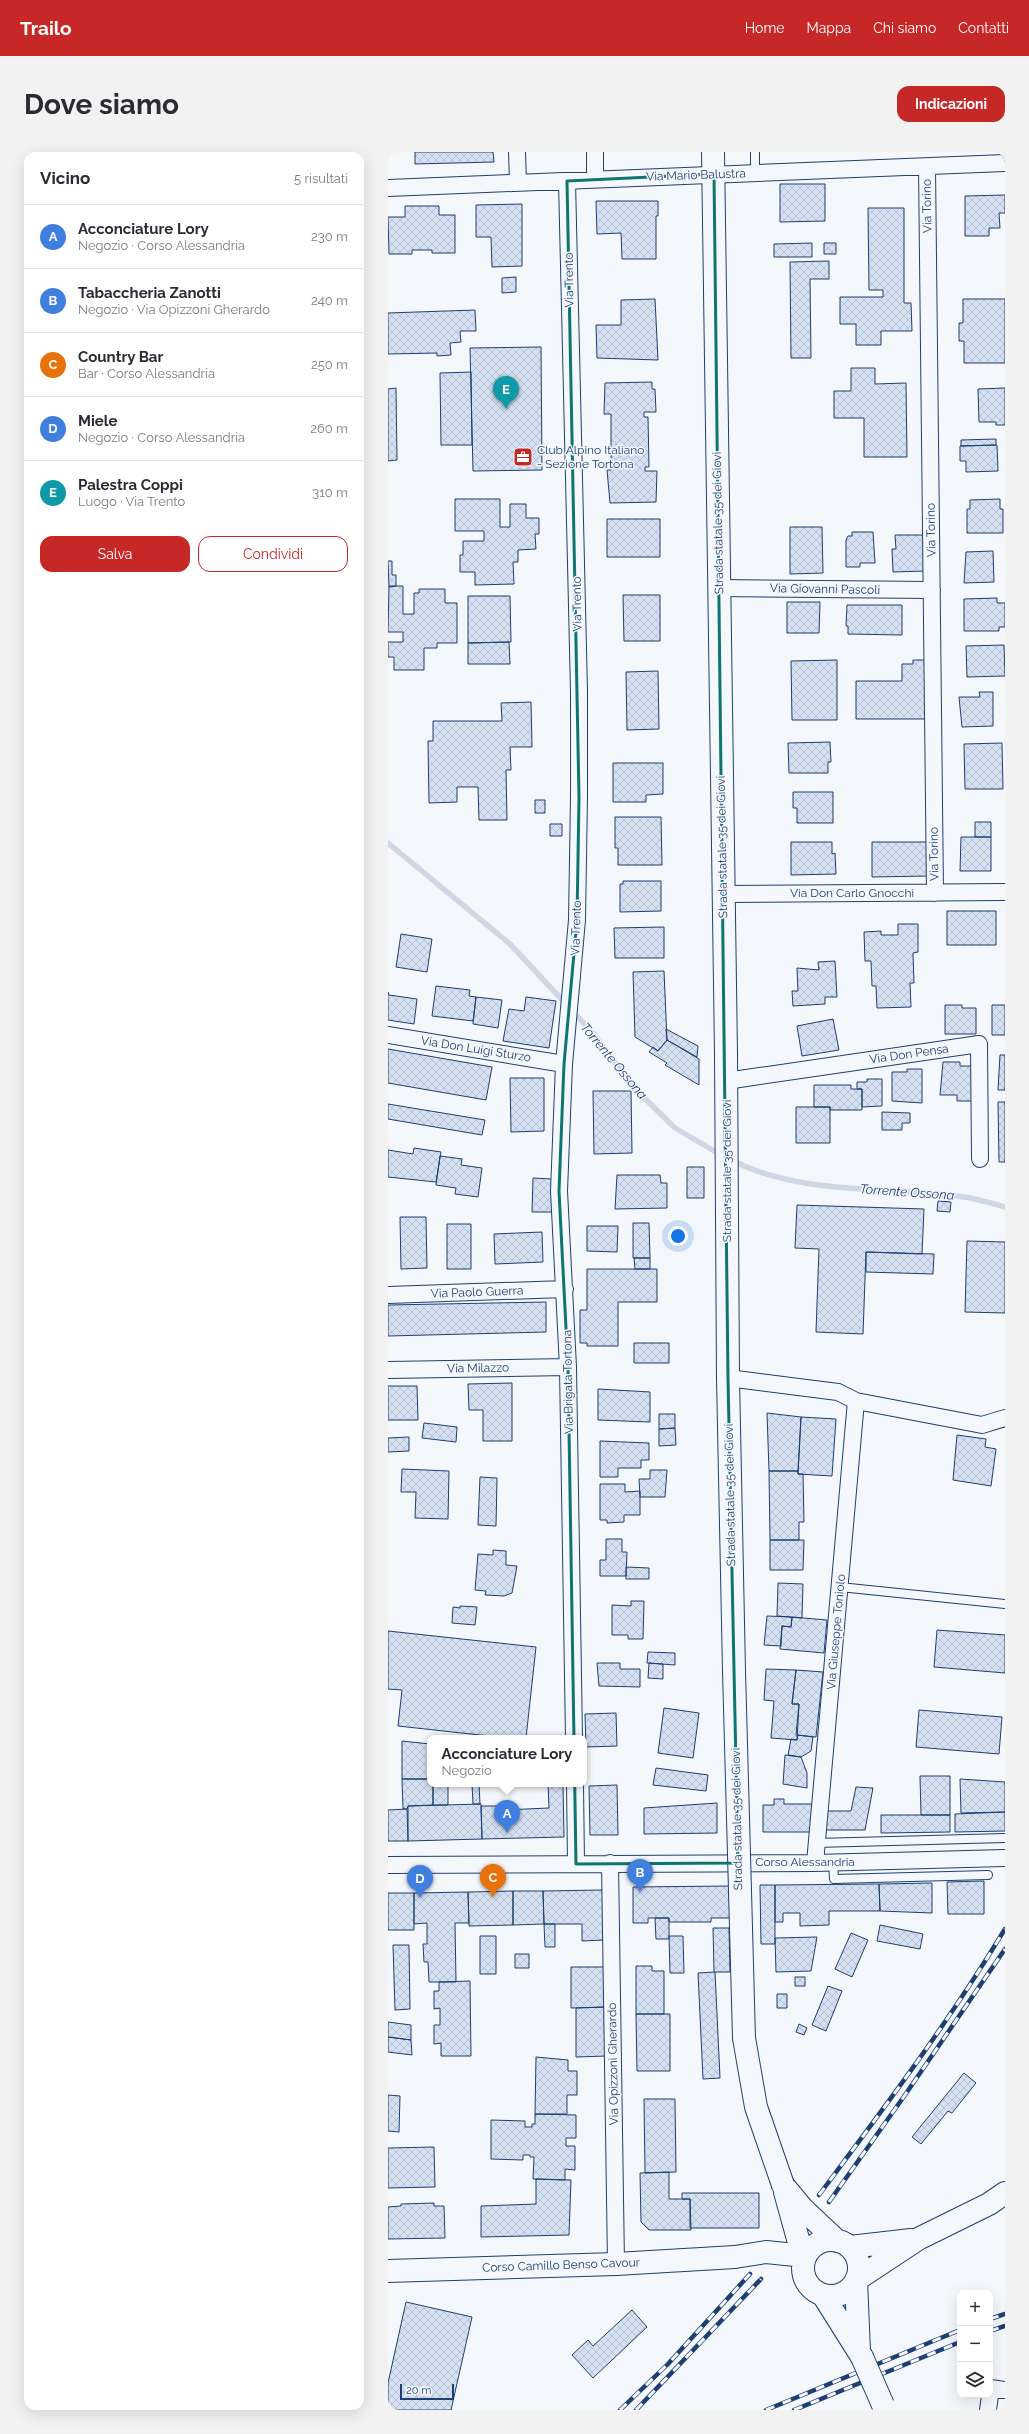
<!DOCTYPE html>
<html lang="it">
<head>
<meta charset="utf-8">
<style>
  :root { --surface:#fff; --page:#f2f2f3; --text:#2b2b33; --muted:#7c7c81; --line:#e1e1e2; --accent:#c62828 }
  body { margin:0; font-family:Raleway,sans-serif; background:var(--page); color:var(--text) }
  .controls { position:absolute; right:12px; bottom:12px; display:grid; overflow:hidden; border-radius:8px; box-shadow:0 4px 16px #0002 }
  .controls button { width:36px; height:36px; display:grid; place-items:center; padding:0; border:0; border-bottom:1px solid var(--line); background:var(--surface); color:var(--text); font:20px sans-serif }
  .scale { position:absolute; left:12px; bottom:10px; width:54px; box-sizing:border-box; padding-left:4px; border:2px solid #1d3f73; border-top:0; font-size:11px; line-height:14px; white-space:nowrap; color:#1d3f73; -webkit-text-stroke:3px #f4f7fb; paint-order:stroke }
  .you { position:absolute; left:290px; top:1084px; width:14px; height:14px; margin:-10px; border:3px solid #fff; border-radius:50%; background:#1a73e8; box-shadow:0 0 0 6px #1a73e833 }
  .badge { display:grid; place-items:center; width:26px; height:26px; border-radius:50%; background:var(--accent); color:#fff; font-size:13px; font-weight:700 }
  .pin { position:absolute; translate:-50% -33px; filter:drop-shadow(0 1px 2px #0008) }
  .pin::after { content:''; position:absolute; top:21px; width:14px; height:12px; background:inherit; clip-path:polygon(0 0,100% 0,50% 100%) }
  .popup { position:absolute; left:39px; top:1583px; width:160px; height:52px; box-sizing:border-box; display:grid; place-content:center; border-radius:8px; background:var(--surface); filter:drop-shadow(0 1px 3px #0005); font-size:13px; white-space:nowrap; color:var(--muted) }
  .popup b { font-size:15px; color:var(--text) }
  .popup::after { content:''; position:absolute; left:50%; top:100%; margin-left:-8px; border:8px solid transparent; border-top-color:var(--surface) }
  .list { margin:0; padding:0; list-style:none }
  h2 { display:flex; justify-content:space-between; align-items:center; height:52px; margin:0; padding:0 16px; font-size:17px }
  h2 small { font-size:13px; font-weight:400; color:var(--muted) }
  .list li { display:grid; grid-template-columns:26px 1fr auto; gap:12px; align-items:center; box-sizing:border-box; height:64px; padding:0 16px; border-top:1px solid var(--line) }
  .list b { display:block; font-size:15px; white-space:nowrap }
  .list p { margin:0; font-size:13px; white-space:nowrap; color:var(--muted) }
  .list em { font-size:13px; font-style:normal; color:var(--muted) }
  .actions { display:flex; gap:8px; padding:12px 16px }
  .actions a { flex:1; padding:9px 0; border:1px solid var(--accent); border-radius:12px; text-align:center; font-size:14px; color:var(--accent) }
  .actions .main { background:var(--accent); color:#fff }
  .icon { flex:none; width:22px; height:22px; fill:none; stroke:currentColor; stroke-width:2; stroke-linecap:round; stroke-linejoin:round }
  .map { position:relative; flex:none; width:617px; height:2258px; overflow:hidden; border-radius:12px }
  header { display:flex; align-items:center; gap:24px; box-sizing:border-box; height:56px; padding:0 20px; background:var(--accent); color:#fff }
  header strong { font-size:19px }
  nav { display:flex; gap:22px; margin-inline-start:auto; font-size:14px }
  .intro { display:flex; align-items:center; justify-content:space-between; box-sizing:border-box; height:96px; padding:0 24px }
  h1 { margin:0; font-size:28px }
  .button { padding:10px 18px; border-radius:12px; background:var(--accent); color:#fff; font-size:14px; font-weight:700 }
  main { display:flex; gap:24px; padding:0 24px }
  aside { flex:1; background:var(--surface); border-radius:12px; box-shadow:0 4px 16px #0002 }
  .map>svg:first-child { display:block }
</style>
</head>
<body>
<header>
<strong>Trailo</strong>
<nav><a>Home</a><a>Mappa</a><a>Chi siamo</a><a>Contatti</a></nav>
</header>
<div class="intro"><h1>Dove siamo</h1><a class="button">Indicazioni</a></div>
<main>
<aside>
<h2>Vicino<small>5 risultati</small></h2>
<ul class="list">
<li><span class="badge" style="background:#3f7fe0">A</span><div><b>Acconciature Lory</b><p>Negozio · Corso Alessandria</p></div><em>230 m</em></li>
<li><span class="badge" style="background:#3f7fe0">B</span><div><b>Tabaccheria Zanotti</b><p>Negozio · Via Opizzoni Gherardo</p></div><em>240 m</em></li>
<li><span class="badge" style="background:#e8710a">C</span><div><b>Country Bar</b><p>Bar · Corso Alessandria</p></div><em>250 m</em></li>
<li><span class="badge" style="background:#3f7fe0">D</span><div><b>Miele</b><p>Negozio · Corso Alessandria</p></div><em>260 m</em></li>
<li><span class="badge" style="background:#0f9aa8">E</span><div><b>Palestra Coppi</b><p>Luogo · Via Trento</p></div><em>310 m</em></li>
</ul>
<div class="actions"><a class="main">Salva</a><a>Condividi</a></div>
</aside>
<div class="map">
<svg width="617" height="2258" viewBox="0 0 617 2258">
  <defs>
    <pattern id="building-cross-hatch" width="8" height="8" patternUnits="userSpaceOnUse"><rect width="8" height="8" fill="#d5e0f0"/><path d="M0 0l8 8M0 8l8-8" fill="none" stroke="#b6c1d1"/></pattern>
  </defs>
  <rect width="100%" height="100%" fill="#f4f7fb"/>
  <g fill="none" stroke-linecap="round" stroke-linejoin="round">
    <path stroke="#cfd7e4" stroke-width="5.5" d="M0,691L122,792L206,882L246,936L287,976L333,1003
      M343,1008C414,1044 499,1034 576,1045C589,1047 603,1051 617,1055"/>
  </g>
  <path fill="url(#building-cross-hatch)" stroke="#1d3f73" d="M27,0H105L106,10L27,12Z
    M392,32H437V69L392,70Z
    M617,43V61H611L612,76H601V84H577V44Z
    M208,49H270V64H268V107H234L233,81L209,82Z
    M134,52V114L104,115L103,85H88V53Z
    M17,54H51V63H67V101H44V98H24V102H1L0,65H17Z
    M480,56H516V151H523L524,179H493V193H468V172H452V145H495V138H481Z
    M424,91V105H386V92Z
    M436,91H448V102H436Z
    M441,109V127H422L423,206H403L402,110Z
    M128,125V140L114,141V126Z
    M267,147L270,208L209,206L208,173H233V148Z
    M575,147H617V211H576V189H571V171H575Z
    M87,158L88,179H72L73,190L62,191L63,203L49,204V201L0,202V161Z
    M153,195L154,318L85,319L82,196Z
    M463,216H487V232L518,231L519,305H476V266H446V239H463Z
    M83,220L84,293H53L52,221Z
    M264,230V237H267L268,260H256V265H260L261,315H257V319H269L268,350L222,351L219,318H223V262H216L217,231Z
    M8,236L9,308L0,309V237Z
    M617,236V273H608V270H591L590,237Z
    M608,287V293L573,294V288Z
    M609,293L610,319L578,320V309H572V294Z
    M67,347H112V375H122V352H138V366H151V382H147L148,397L130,398V410H125L126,432L87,433V420H72V403H75V389H96V379H67Z
    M612,347V357H615V381H579V357H582V348Z
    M219,367H272V405H219Z
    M402,375H434L435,421L402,422Z
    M464,380H485L487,411H472V415H458V388L460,384H464Z
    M507,383H537L538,419L505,420L504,397H508Z
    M605,399L606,430L576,431L578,400Z
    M0,409H4V423H8V434L1,435Z
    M1,434H15V462H26V441H31V437H57V451H69V491H49V496H36V518H6V505H0V490H15V480H0Z
    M235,443H272V489H236Z
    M80,444H122L123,490L80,491Z
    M609,446V451H617V475H611V479H576V447Z
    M399,450H432L431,481H399Z
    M459,453H514V483L460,482V474H458Z
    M121,490L122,512H80V491Z
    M616,493L617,524L579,525L578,494Z
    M449,508V568H404L403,509Z
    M525,508H541V567H468V529H514V512H525Z
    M270,519L271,577L239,578L238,520Z
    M591,540H605V574L574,575L571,545H592Z
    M143,550L144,595H122L123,618H118L119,668H91L90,635H69V650L41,651L40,589H45V569H114L113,551Z
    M442,590L443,610H440V621H401L400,591Z
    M614,591L615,637H577L576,592Z
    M225,611H275V642L258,643V650H225Z
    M405,640H445V671H409V656H405Z
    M147,648H157V661H147Z
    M227,665H273L274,713H230V696H227Z
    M587,670H603V685H587Z
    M162,672H174V684H162Z
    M573,685H603V719H572Z
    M403,690H444V702L447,701L448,722L403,723Z
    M484,690H541V724L484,725Z
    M235,729H273V759L232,760V732H235Z
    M559,759H608V793H559Z
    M510,772H530V800L525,801L526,831H522L523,855L489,856L488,834H484L483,809H477L476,780L493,779V783H510Z
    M276,775V806H227L226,776Z
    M13,782L44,787L39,820L8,815Z
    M447,809L449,845H437V852L405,854L404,839H410L409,816L431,818L430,810Z
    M276,819L279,888L270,899L247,885L245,820Z
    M48,834L82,838L81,844L88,845L85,869L44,864Z
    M0,840L1,843L29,847L26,872L0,868Z
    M88,845L114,848L110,876L85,872Z
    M138,845L168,849L161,896L115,889L121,857L136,859Z
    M557,853H574V856H588V882H557Z
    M604,853H617V883H604Z
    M445,867L451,898L414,904L409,874Z
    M278,877L310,894L309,905L279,888Z
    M279,888L311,907V933L277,913L279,911L261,900L265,895L270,899Z
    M0,897L104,915L98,948L0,931Z
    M612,903H617V938H610Z
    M555,910H572V914H587L586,949H569V943H552Z
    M519,917H534V951L504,949V920H519Z
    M122,926H156V979L123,980Z
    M479,927H494V954L474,955V937H469V930H479Z
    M426,933H463V937H474V958H442V955H426Z
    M205,939H243L244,1001L206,1002Z
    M610,950H617V1010H611Z
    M0,952L97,968L94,983L0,967Z
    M408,955H442V991H408Z
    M494,960L522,961V971H514V978H494Z
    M26,996L53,1000L48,1030L0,1025V998L25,1002Z
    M52,1004L74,1007L73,1013L94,1016L90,1045L67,1042L68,1036L48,1033Z
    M299,1015H316V1046H299Z
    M229,1023H272L273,1031H279V1056L227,1057Z
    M145,1026L164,1027V1060H144Z
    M550,1049L563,1050L562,1060L549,1059Z
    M409,1053L536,1057L534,1102L478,1100L475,1182L428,1180L431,1097L407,1096Z
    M12,1065H38L39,1116L13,1117Z
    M245,1071H261L262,1106H245Z
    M59,1072H83V1117H59Z
    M199,1074H230L229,1100L199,1099Z
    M154,1080L155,1110L107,1112L106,1082Z
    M579,1089L617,1090V1161L577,1160Z
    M478,1100L546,1102L545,1122L478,1120Z
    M246,1106H262V1117H247Z
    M199,1117H269V1150H230V1194H199V1191H192V1158H199Z
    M158,1150V1180L0,1184V1153Z
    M246,1191H281V1211H246Z
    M124,1231V1289H95V1258H81L80,1232Z
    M0,1234H29L30,1268H0Z
    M210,1237L262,1240V1270L210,1268Z
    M379,1261L413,1265L410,1319H381Z
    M271,1262H287V1276L271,1277Z
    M413,1265L448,1267L444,1324L410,1322Z
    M36,1271L69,1275L68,1290L34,1286Z
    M287,1276L288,1293L271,1294V1277Z
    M569,1283L598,1287L597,1295L608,1297L603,1334L565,1328Z
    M21,1285V1299L0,1300V1286Z
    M212,1289L261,1291V1308H253V1316H230V1325H212Z
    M14,1317L61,1319L60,1367L27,1366L28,1340H13Z
    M262,1318H279L277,1345H252L251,1327H262Z
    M381,1319H410V1322H415L416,1370H411V1388H382Z
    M92,1325L109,1326L108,1374L90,1373Z
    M212,1332H237V1340L252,1339V1363H236V1370L219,1371V1368H212Z
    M218,1387H234V1400H239L238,1424H212V1408H218Z
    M382,1388H416L415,1418H382Z
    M105,1398L118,1399V1413L129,1414L124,1441L116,1444L97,1443L98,1439L87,1438L90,1402L105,1403Z
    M238,1415L261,1416V1427H238Z
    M390,1431L415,1432L414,1466L389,1464Z
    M243,1449H256L255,1487H240V1483H224V1453L243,1454Z
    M72,1454L89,1455L87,1473L64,1471L65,1455L72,1456Z
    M379,1464L404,1465L403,1475L394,1474L393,1494L376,1493Z
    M404,1465L439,1468L436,1501L392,1497L394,1474L403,1475Z
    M549,1478L617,1483V1521L546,1515Z
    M0,1479L148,1495L138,1586H119L10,1574L14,1538L0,1537Z
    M260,1500L287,1501V1513L259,1511Z
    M209,1511H232V1517H252V1535L211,1534Z
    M261,1511L275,1512V1527L260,1526Z
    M378,1517L408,1518L404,1552H411L409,1588L383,1586L386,1549L376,1548Z
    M408,1518L435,1520L428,1585L408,1583L411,1552H404Z
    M276,1556L311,1561L305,1606L270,1601Z
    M531,1558L614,1565L611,1602L528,1595Z
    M228,1561L229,1594L198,1595L197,1562Z
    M410,1583L425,1585L423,1599L413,1605L400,1603L403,1587L409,1588Z
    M14,1589L42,1592V1627H14Z
    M397,1603L413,1605L419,1621V1636L395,1632Z
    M268,1616L320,1623L318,1639L265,1633Z
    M532,1624H562V1663H533Z
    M14,1627H42V1632H45V1653L20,1654L19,1657H15Z
    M572,1627L617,1630V1660L573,1661Z
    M45,1632H60V1653H45Z
    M84,1632H91L92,1652H85Z
    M160,1632H175L176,1685L94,1687L93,1654H115L116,1658L161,1656Z
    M229,1633L230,1683H202L201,1634Z
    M468,1635L485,1636L477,1678H434V1659H463Z
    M386,1647H396V1652H426V1680H375V1653H386Z
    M329,1651V1681L256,1682V1656Z
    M93,1652L94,1687L20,1689V1654Z
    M19,1657L20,1689H0V1658Z
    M617,1660V1679L567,1680V1662Z
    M493,1663H562V1680L493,1681Z
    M596,1729V1762H560L559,1730Z
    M544,1731V1761L492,1759L491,1732Z
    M491,1732L492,1759H441V1773L412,1774V1761H395V1770H387V1733Z
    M372,1733H387V1792H373Z
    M341,1734L342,1766H323V1770H281V1766H260V1771H245V1735Z
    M215,1738L216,1788L194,1789V1772H156L155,1739Z
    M125,1739H155L156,1772L125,1773Z
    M125,1739V1773L81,1774L80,1740Z
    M80,1740L81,1771H67L68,1830H41L40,1810H36L35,1792H39V1771L26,1772V1741Z
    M0,1741H26V1778H0Z
    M267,1766H281V1787H268Z
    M156,1772H167V1795H157Z
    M492,1773L535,1782L532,1797L489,1789Z
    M325,1776H341L342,1820H326Z
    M463,1781L480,1788L464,1825L447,1817Z
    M92,1784H108V1822H92Z
    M281,1784H295L296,1821H282Z
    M429,1785L423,1819L388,1820L387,1786Z
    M5,1793H21L22,1857L7,1858Z
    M127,1802H141V1816H127Z
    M248,1814H264V1819H276V1862H248Z
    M183,1815H216L217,1855L183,1856Z
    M327,1820L332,1926L315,1927L310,1821Z
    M407,1825H417V1834H407Z
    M82,1829L83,1904H53V1891L46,1892V1873H52V1856L46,1857V1839H51V1830Z
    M440,1834L454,1839L438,1879L424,1873Z
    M389,1842H399V1856H389Z
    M219,1855V1904L188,1905V1856Z
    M248,1862H282V1919H249Z
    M0,1870L23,1873V1888L0,1885Z
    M411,1872L419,1876L416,1883L408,1880Z
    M0,1885L23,1888L24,1903L0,1900Z
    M148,1905L180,1908V1919H189V1943H179V1962H147Z
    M576,1921L588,1931L564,1961L560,1959L533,1992L524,1985Z
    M0,1943L12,1944L11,1980L0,1979Z
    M256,1947H287L288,2020L257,2021Z
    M147,1962L188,1963V1986H178V1994H187V2018L177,2017V2028L145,2027L146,2005H142V2003H135V2008L103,2007V1968L137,1969V1975H144V1972H147Z
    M46,1995L47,2035L0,2036V1996Z
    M281,2020V2047H302L303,2078H261L253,2070L252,2021Z
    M148,2027L183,2028L181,2083L93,2085V2054L148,2052Z
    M294,2041H371V2076H302V2047H294Z
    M46,2051V2054H56L57,2086L0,2087V2055L13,2054V2052Z
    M18,2150L84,2165L63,2258H0V2231Z
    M244,2158L259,2175L205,2226L184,2203L200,2188L205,2194Z"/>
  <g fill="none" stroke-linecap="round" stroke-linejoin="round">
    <defs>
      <path id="lane" d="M367,0V21
        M452,1435L617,1452
        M428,1691L617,1686
        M445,1710L446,1727L600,1723"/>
      <path id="street" d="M129,0L130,31
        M207,0V28
        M539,15L547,741
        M179,29L191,539V645L189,768L176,912L171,1039L180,1215L186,1586
        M0,36L617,11
        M330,436L544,438
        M335,742L617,740
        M0,883L176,912
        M338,929L591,892L592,1007
        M0,1143L177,1137
        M0,1218L180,1215
        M340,1226L450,1240L468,1249L594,1273L617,1266
        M187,1632L188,1712
        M222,1711L228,2112
        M427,1711L468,1249
        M0,1713L427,1711L617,1706
        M600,2258L603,2236L617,2238"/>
      <path id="secondary" d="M325,0L338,902L340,1226L346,1519
        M395,2033L414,2056L449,2089
        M397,2040L410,2087L418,2103
        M415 2116a28 28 0 1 1 56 0a28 28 0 1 1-56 0Z
        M462,2095L523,2088
        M0,2119L228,2112L347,2105L378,2100L417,2104
        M468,2128L530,2087L601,2052L617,2041
        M468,2128L471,2199
        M435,2143L474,2205"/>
    </defs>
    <use href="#lane" stroke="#1d3f73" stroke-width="10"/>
    <use href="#street" stroke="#1d3f73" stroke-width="18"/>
    <use href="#secondary" stroke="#1d3f73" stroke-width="24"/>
    <use href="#lane" stroke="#f4f7fb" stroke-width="8"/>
    <use href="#street" stroke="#f4f7fb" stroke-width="16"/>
    <use href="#secondary" stroke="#f4f7fb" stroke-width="22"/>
    <defs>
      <path id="rail" d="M431,2043C496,1956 561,1870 617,1777
        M441,2050L517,1943L617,1797
        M602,2167L617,2162
        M602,2179L617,2174
        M232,2258L280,2212L362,2122
        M248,2258L373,2127
        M378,2258L572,2178
        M406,2258L572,2190"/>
    </defs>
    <use href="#rail" stroke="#1d3f73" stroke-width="4.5"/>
    <use href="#rail" stroke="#f4f7fb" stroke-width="3" stroke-dasharray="9" stroke-linecap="butt"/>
    <defs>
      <path id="secondary-bridge" d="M346,1519L356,1886L368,1955L395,2033
        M474,2205L495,2253"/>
    </defs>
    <use href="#secondary-bridge" stroke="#1d3f73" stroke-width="24" stroke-linecap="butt"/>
    <use href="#secondary-bridge" stroke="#f4f7fb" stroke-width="22"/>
  </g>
  <path fill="none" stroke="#0f766e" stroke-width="3" stroke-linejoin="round" d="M326,22L340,1226L350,1711L188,1712L180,1215L171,1039L176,912L189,768L191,645L179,29Z"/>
  <defs>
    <symbol id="office-square" viewBox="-11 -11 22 22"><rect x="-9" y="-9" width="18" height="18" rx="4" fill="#c62828" stroke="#f4f7fb"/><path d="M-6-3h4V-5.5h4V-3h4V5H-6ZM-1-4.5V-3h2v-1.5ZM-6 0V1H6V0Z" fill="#fff"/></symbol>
  </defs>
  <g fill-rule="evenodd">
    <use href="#office-square" x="124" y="294" width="22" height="22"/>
  </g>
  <g text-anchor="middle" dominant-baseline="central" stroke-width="3" stroke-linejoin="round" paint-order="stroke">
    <g font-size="12" fill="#1d3f73" stroke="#f4f7fb">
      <text transform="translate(308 23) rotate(-2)">Via Mario Balustra</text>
      <text transform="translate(539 54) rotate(-91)">Via Torino</text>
      <text transform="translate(181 128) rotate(-91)">Via Trento</text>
      <text transform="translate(330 371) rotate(-91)">Strada statale 35 dei Giovi</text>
      <text transform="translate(543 378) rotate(-91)">Via Torino</text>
      <text transform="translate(437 437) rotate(1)">Via Giovanni Pascoli</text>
      <text transform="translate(189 452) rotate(-91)">Via Trento</text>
      <text transform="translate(334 695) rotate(-91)">Strada statale 35 dei Giovi</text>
      <text transform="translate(546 702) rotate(-91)">Via Torino</text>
      <text x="464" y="741">Via Don Carlo Gnocchi</text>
      <text transform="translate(188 776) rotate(-88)">Via Trento</text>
      <text transform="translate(88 897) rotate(9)">Via Don Luigi Sturzo</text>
      <text transform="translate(521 902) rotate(-8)">Via Don Pensa</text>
      <text transform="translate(339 1019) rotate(-90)">Strada statale 35 dei Giovi</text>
      <text transform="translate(89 1140) rotate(-2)">Via Paolo Guerra</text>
      <text transform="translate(90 1216) rotate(-1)">Via Milazzo</text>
      <text transform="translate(180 1230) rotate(-91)">Via Brigata Tortona</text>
      <text transform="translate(342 1343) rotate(-91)">Strada statale 35 dei Giovi</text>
      <text transform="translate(448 1480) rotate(-85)">Via Giuseppe Toniolo</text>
      <text transform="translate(349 1667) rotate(-91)">Strada statale 35 dei Giovi</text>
      <text x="417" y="1710">Corso Alessandria</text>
      <text transform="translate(225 1912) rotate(-91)">Via Opizzoni Gherardo</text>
      <text transform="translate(173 2113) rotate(-2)">Corso Camillo Benso Cavour</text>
    </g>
    <g font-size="12" fill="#1d3f73" stroke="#f4f7fb" text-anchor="start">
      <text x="149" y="298">Club Alpino Italiano<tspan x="149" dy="14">- Sezione Tortona</tspan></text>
    </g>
    <g font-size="13" font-style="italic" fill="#1d3f73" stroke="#f4f7fb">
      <text transform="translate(226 909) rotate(50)">Torrente Ossona</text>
      <text transform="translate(519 1040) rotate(4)">Torrente Ossona</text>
    </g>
  </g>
</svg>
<div class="controls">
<button>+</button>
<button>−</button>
<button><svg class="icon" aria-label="layers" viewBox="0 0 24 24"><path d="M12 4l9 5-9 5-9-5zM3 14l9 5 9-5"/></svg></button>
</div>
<div class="scale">20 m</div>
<div class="you"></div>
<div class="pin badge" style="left:119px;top:1681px;background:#3f7fe0">A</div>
<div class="popup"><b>Acconciature Lory</b>Negozio</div>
<div class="pin badge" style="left:252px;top:1740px;background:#3f7fe0">B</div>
<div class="pin badge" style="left:105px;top:1745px;background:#e8710a">C</div>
<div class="pin badge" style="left:32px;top:1746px;background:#3f7fe0">D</div>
<div class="pin badge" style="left:118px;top:257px;background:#0f9aa8">E</div>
</div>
</main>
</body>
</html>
